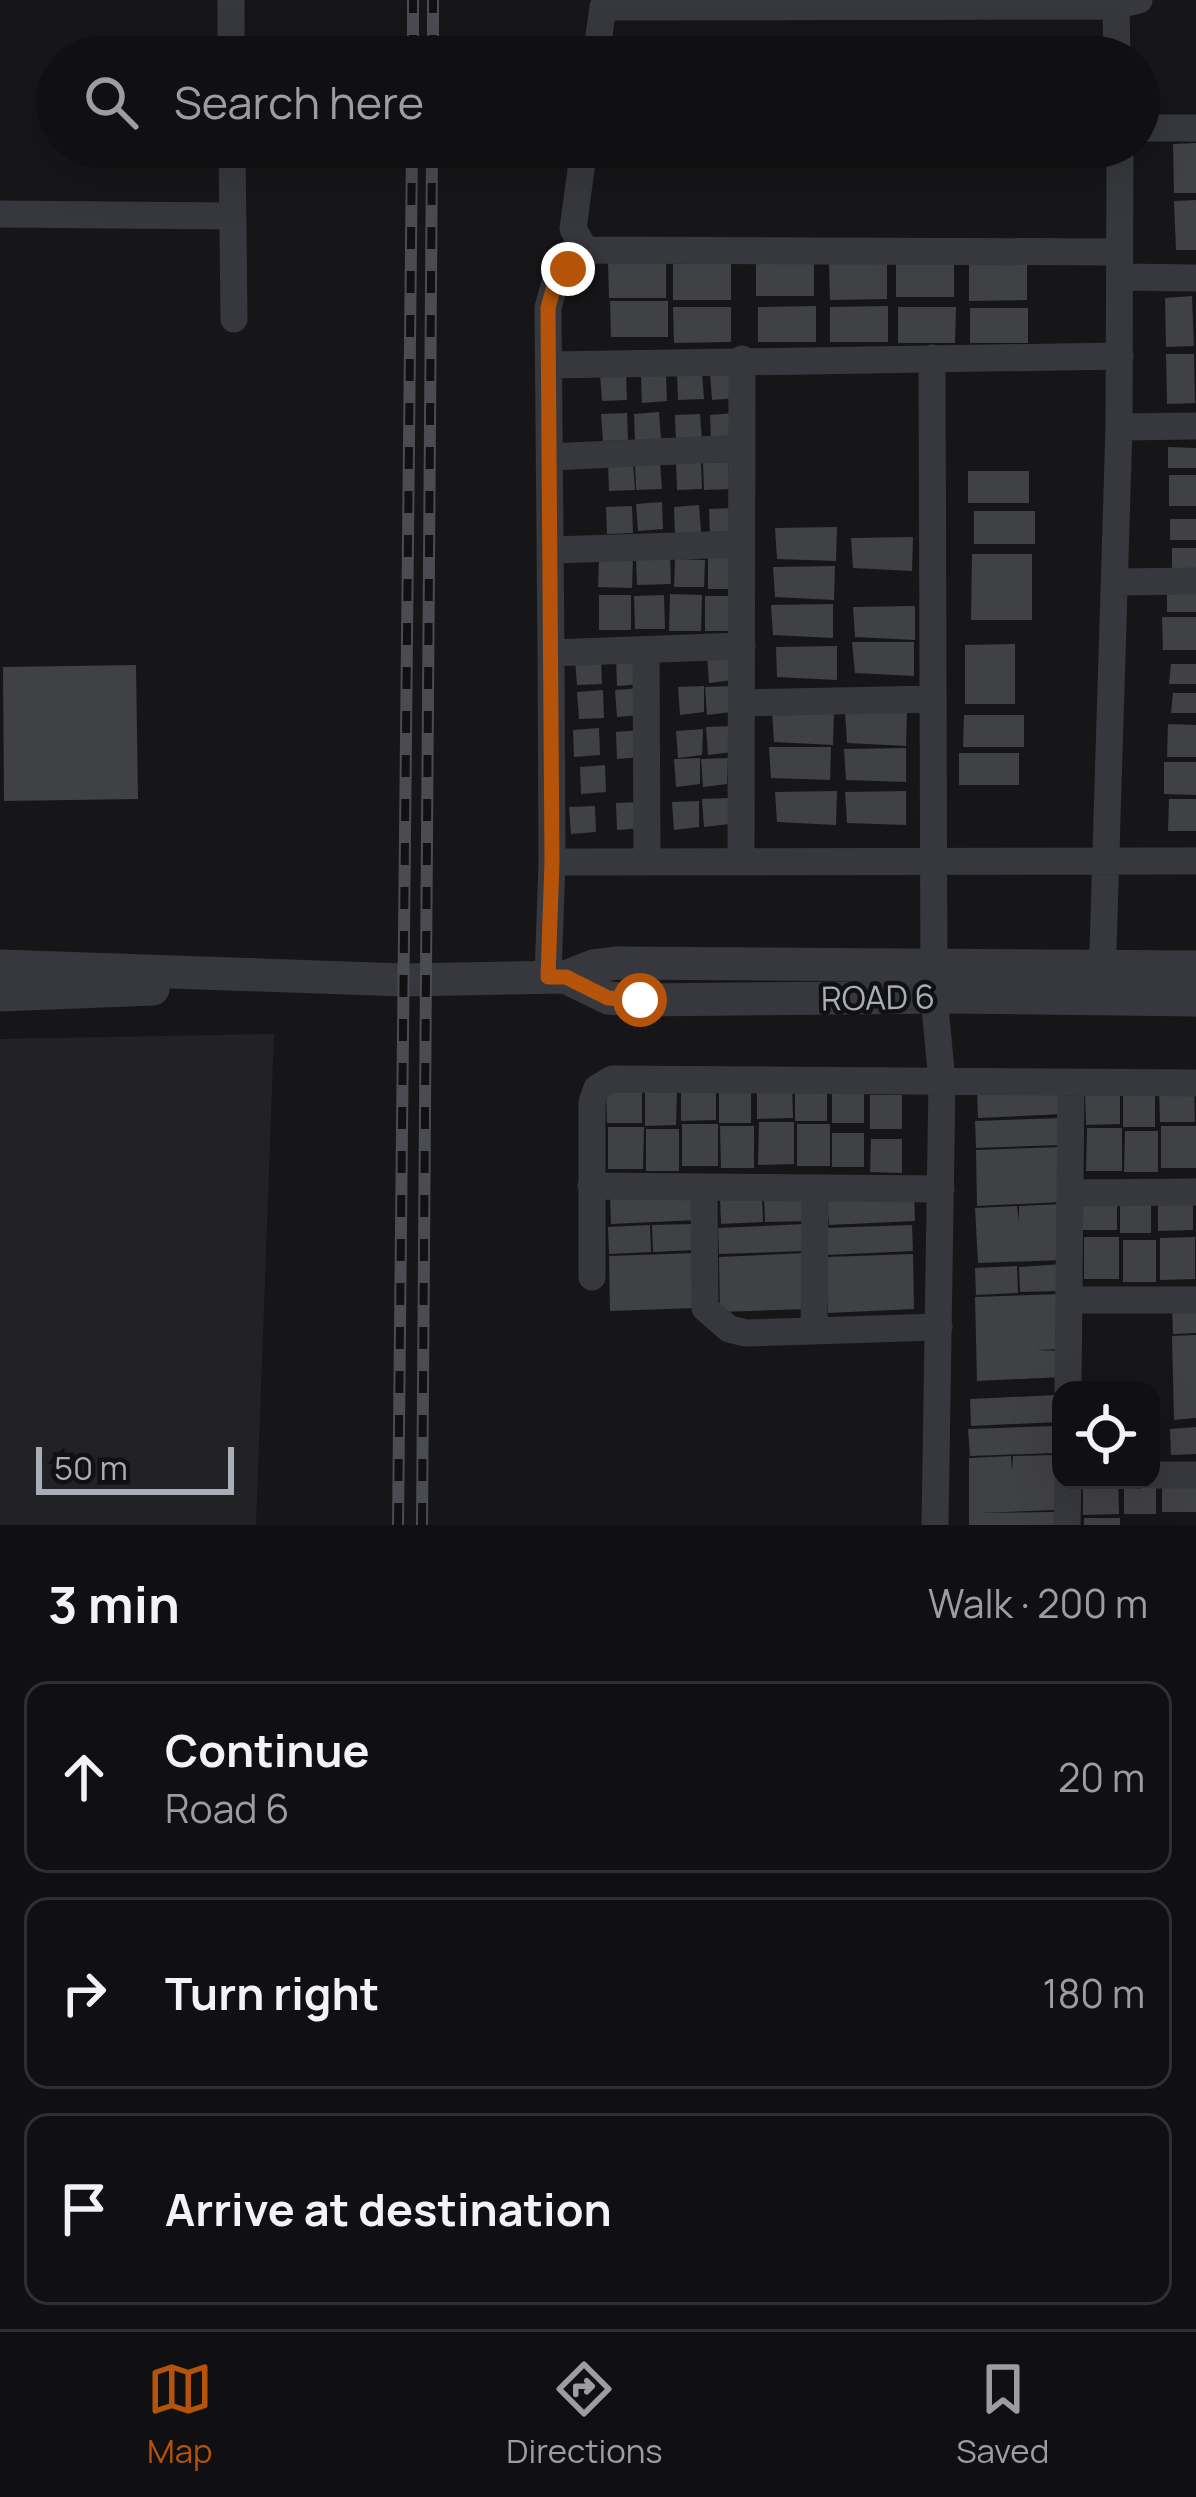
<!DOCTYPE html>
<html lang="en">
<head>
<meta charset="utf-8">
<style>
  :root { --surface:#101012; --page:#1e1e20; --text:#f1f3f6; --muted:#9c9d9f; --line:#303032; --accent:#b45309 }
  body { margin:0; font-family:Manrope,sans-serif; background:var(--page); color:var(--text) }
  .controls { position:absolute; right:36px; bottom:36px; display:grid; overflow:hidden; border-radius:24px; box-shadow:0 12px 48px #0002 }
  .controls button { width:108px; height:108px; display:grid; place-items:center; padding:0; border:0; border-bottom:3px solid var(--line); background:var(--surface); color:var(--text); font:60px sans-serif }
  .scale { position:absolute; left:36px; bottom:30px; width:198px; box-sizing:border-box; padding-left:12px; border:6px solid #a8adb8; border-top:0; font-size:33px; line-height:42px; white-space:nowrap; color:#a8adb8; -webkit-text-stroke:9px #111113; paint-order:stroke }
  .stop { position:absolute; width:36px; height:36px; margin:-27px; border:9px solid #b45309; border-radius:50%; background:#fff }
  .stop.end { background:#b45309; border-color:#fff; box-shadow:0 3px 12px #0008 }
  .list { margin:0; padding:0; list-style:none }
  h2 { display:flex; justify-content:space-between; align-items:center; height:156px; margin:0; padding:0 48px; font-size:51px }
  h2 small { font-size:39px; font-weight:400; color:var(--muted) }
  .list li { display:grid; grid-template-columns:78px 1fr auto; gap:36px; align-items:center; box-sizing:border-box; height:192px; margin:0 24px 24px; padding:0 24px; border:3px solid var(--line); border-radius:24px }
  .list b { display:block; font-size:45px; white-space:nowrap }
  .list p { margin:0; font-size:39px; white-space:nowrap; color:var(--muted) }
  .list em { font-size:39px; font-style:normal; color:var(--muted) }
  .icon { flex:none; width:66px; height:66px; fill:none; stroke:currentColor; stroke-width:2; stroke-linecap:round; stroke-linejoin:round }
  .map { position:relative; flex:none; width:1196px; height:1525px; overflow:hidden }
  .search { position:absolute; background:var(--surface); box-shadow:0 12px 48px #0002; left:36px; right:36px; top:36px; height:132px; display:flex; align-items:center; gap:30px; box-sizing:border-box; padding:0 42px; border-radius:66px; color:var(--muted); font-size:45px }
  .sheet { height:804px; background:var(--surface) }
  nav { display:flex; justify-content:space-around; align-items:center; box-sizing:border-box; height:168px; border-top:3px solid var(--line); background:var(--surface); font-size:33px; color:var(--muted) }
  nav a { display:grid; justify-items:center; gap:6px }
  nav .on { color:var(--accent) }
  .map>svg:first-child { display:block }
</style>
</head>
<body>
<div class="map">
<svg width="1196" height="1525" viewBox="0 0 1196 1525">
  <rect width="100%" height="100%" fill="#161618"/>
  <path fill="#222225" d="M274,1034L256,1525H0V1039Z"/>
  <path fill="#404145" d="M1196,143V193H1174L1173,144Z
    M1196,200V250H1176L1174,201Z
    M756,260H814V296H756Z
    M896,261H954V297H896Z
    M608,262H666V298H609Z
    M673,264H731V300H673Z
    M829,264H887V299L830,300Z
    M969,265H1027V300L969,301Z
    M1192,296L1194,346L1166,347L1165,298Z
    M610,301H668V337H611Z
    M816,306V342H758V307Z
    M888,306V342H830V307Z
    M673,307H731V342L674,343Z
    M898,307H956L955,343H898Z
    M970,308H1028V343H970Z
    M1166,354H1194L1195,403L1167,404Z
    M736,371L737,398L712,400L710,373Z
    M702,372L704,399L678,400L677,373Z
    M626,373L627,400L602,401L600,374Z
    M666,375L667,401L642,403L641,376Z
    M659,412L661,439L635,441L634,414Z
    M627,413L628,440L603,441L601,414Z
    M735,413L737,440L711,441L710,415Z
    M700,414L702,440L676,442L675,415Z
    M1168,447L1196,448V468H1168Z
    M660,462L662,489L636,490L635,464Z
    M701,462L702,489L677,490L676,463Z
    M728,462L730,489L704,490L703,463Z
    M633,463L635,490L609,491L608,464Z
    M968,471H1029V503H968Z
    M1169,475H1196V506H1169Z
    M662,502L663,529L638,531L636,504Z
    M699,505L701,532L675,534L674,507Z
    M632,506L633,533L607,534L606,507Z
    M734,508L736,535L710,537L709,509Z
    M974,511H1035V544H974Z
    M1170,519H1196V540H1170Z
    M837,527L836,561L777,559L775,528Z
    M913,537L912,571L853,568L851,538Z
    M1172,548H1196V569L1172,568Z
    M972,554H1032V620H971Z
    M708,556L736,558L737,589H708Z
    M670,557L671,584L637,585L636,559Z
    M599,558H633L632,588L598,587Z
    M675,559L705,560L704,587H674Z
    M835,566L834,600L775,597L773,567Z
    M1167,591L1196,592V612H1167Z
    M670,594L702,595L701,631H669Z
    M599,595H631V630H599Z
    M664,595L665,629H635L634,596Z
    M705,596H734V631H705Z
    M833,604V638L773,635L771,605Z
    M915,606V640L855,637L853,607Z
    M1162,617H1196V650H1163Z
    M852,642H914V676L855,673Z
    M1015,644V704H965V645Z
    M837,646V680L777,677L776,647Z
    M733,654V680L709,683L707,655Z
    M601,657L602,684L577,685L575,658Z
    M642,657L643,684L617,686L616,659Z
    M1171,664H1196V684H1169Z
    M136,665L138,799L4,801L3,667Z
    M704,686V712L680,715L678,687Z
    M732,686L731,712L707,715L705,687Z
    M641,688L642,715L617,717L615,690Z
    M603,690L604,718L579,719L577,692Z
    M1173,693H1196V713H1171Z
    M834,711L833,745L774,742L772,712Z
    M845,712H907L906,746L847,743Z
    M964,715H1024V747H963Z
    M1168,724L1196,725V757H1167Z
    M733,726V752L708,755L706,727Z
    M599,728L600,755L574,757L573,730Z
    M703,729L702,755L678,758L676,731Z
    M641,730L643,757L617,759L616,732Z
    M769,747H831L830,780L771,778Z
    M906,748V782L846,780L844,749Z
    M959,753H1019V785H959Z
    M700,758V784L676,787L674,759Z
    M728,758L727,784L703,787L701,759Z
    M1164,762H1196V795L1164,794Z
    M605,765L606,792L581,794L580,767Z
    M837,791L836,825L777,822L775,792Z
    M906,791V825L847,823L845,792Z
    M729,798V824L704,827L702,799Z
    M1169,799H1196V831H1168Z
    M699,801V827L674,830L672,802Z
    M641,802L643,828L617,830L616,803Z
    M595,806L596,832L571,834L569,807Z
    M792,1084L793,1118L757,1119V1085Z
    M716,1086V1120L681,1121V1087Z
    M795,1087H827V1121H795Z
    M1064,1087V1114L978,1118L977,1091Z
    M1159,1088H1194L1195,1122H1160Z
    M642,1089V1123H607L606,1090Z
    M719,1089H751V1123H719Z
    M832,1089H864V1123H832Z
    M1085,1091H1120V1124L1086,1125Z
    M645,1092H677L676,1125L645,1126Z
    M1123,1093H1155V1127H1123Z
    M870,1095H902V1129H870Z
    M1062,1118L1063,1145L976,1148L975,1121Z
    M759,1122H794V1164L758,1165Z
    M682,1124H718V1166H682Z
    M797,1124H830V1166H797Z
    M720,1126H754V1168H721Z
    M1161,1126H1196V1168H1161Z
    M608,1127H644L643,1169H608Z
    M1087,1128H1122V1171H1086Z
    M646,1129H679V1171H646Z
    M1125,1131H1158V1172H1124Z
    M832,1133H864V1167H832Z
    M871,1139H902V1173L870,1172Z
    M1063,1147V1202L977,1206L976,1150Z
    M697,1193L698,1220L611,1224L610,1197Z
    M808,1193V1221L765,1222L764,1196Z
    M914,1194L915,1221L829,1225L827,1198Z
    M762,1195L763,1222L721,1224L720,1197Z
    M1117,1196V1230H1082V1197Z
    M1193,1196V1230L1158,1231V1197Z
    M1120,1199H1151V1233H1120Z
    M1062,1204L1064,1260L978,1263L975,1208L1017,1206L1019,1221V1206Z
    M695,1224L696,1250L653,1252L652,1225Z
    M805,1224L806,1251L719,1254L718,1228Z
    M650,1225L651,1252L609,1254L608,1227Z
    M912,1225L913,1251L827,1255L825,1228Z
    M1084,1237H1119V1279H1084Z
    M1195,1237V1279L1160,1280V1238Z
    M1123,1240H1156V1282H1123Z
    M696,1253V1308L610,1311L609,1256Z
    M806,1253L807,1309L720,1312L719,1257Z
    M913,1254L914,1309L828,1313L826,1257Z
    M1063,1264L1062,1291L1020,1292L1019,1267Z
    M1017,1266L1018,1293L976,1295L975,1268Z
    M1061,1294L1063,1349L1036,1350L1063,1351V1377L977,1381L975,1297Z
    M1196,1305V1333L1173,1334L1172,1307Z
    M1196,1335V1418L1174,1420L1172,1336Z
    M1057,1395L1058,1422L971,1426L970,1399Z
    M1055,1426L1056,1453L970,1456L968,1429Z
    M1196,1427V1454L1171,1455L1170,1429Z
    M1056,1455V1510L978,1513L1055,1512L1056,1525H969V1458L1011,1456L1012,1470L1013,1456Z
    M1196,1478V1512H1162V1479Z
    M1118,1480L1119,1514L1083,1515V1481Z
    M1156,1480V1514H1124V1481Z
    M1084,1518H1120V1525H1084Z"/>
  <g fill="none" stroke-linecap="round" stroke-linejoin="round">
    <path stroke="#37383d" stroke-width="27" d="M231,0V57
      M596,57L603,7L1116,6
      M1117,57L1116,6L1139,0
      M1139,128H1196
      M232,147L234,319
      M584,147L573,229L585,250
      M0,214L233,216
      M1120,277L1196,278
      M932,358L934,997L942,1081L935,1525
      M549,365L1120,356
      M1119,427L1196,426
      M551,457L740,448
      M552,550L741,544
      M1115,582L1196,581
      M646,650L647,862
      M551,653L548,308L554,286L585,250L1117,252
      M742,703L933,699
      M552,862L1196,861
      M741,862L742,359
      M548,977L552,862L551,653L742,646
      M1102,982L1119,427L1120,147
      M591,1186L941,1189
      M704,1189L705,1308L729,1329L746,1333L939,1327
      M1070,1193L1196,1192
      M592,1277V1102L597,1088L612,1079L1196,1083
      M1069,1300H1196
      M814,1331L815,1189
      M1068,1390L1071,1082
      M1151,1475H1196
      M1067,1525L1068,1480"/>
    <path stroke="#37383d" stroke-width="33" d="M0,966L404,980L565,977L593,966L618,963L1196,967
      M565,977L608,998L640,1000L948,997L1196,1000
      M0,995L153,989"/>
    <defs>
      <path id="rail" d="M413,57V0
        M433,57V0
        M398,1525L412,147
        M422,1525L432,147"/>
    </defs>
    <use href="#rail" stroke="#4a4c52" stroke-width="12"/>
    <use href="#rail" stroke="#111113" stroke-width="8" stroke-dasharray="22" stroke-linecap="butt"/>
  </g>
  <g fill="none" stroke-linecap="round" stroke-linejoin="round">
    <path stroke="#b45309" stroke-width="15" d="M568,269L554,286L548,308L552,862L548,977H566L608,998L640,1000"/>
  </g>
  <g text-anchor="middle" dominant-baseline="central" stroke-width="9" stroke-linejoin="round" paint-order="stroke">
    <g font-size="33" fill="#a8adb8" stroke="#111113">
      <text transform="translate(878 997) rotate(-1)">ROAD 6</text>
    </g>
  </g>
</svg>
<div class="controls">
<button><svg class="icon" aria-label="locate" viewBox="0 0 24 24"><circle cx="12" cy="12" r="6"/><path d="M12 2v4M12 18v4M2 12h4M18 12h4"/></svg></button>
</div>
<div class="scale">50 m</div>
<div class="stop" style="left:640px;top:1000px"></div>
<div class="stop end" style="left:568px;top:269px"></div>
<div class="search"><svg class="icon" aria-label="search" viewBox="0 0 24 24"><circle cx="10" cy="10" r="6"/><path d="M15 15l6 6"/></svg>Search here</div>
</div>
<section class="sheet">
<h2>3 min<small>Walk · 200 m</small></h2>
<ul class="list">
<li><svg class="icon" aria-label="ahead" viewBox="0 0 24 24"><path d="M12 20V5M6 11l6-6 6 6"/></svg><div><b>Continue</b><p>Road 6</p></div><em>20 m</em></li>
<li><svg class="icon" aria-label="right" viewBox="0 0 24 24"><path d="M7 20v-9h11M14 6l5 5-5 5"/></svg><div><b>Turn right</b></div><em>180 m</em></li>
<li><svg class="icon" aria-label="arrive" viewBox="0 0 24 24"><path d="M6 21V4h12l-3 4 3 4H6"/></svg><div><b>Arrive at destination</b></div></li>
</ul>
</section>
<nav>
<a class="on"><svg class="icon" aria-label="map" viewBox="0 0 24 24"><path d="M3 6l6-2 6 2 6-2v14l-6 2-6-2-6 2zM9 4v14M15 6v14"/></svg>Map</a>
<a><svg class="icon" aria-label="directions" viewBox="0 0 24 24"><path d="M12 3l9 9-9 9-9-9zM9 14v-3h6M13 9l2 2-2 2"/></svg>Directions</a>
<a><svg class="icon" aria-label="saved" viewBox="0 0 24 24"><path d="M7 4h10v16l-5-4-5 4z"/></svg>Saved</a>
</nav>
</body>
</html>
